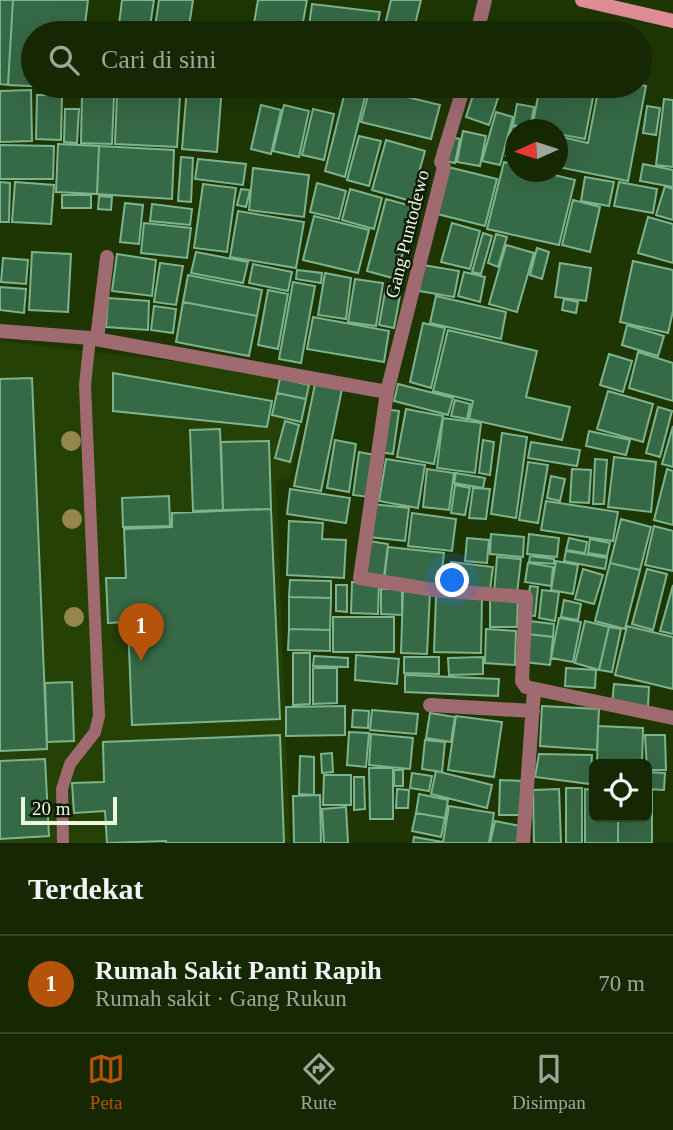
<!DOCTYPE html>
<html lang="id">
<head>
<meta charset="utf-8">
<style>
  :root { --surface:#162803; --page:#233412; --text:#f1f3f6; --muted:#9ea69a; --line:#354425; --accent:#b45309 }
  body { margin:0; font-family:Georgia,serif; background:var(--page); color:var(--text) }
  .controls { position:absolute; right:21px; bottom:21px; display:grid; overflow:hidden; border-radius:10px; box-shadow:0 7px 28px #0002 }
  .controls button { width:63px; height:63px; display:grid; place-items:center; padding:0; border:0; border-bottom:2px solid var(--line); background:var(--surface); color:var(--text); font:35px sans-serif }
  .compass { position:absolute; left:505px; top:119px; width:63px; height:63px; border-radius:50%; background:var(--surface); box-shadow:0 7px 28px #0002; rotate:267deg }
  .scale { position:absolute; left:21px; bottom:18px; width:96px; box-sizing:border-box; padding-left:7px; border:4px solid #e8f9dd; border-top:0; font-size:19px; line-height:24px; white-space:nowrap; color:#e8f9dd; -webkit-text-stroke:5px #0f1a06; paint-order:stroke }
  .you { position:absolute; left:453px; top:581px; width:24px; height:24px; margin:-18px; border:5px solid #fff; border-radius:50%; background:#1a73e8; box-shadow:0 0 0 10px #1a73e833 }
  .badge { display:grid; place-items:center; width:46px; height:46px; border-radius:50%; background:var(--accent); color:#fff; font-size:23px; font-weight:700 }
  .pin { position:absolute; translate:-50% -58px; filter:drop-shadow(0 2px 4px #0008) }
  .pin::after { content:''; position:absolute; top:37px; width:24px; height:21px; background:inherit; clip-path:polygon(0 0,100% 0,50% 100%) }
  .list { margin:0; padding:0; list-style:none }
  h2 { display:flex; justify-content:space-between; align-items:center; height:91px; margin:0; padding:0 28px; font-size:30px }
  h2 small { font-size:23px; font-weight:400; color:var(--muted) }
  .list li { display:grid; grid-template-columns:46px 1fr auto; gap:21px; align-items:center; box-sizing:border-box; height:98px; padding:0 28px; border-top:2px solid var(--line) }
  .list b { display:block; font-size:26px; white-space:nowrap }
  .list p { margin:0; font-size:23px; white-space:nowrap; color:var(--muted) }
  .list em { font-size:23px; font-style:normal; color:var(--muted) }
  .icon { flex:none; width:38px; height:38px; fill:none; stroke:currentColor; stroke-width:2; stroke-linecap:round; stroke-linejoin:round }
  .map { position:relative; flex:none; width:673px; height:843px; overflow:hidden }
  .search { position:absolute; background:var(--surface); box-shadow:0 7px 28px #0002; left:21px; right:21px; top:21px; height:77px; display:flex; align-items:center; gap:18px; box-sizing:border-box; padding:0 24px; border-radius:38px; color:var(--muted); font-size:26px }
  .sheet { height:189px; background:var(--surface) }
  nav { display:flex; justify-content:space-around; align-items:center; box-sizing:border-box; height:98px; border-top:2px solid var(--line); background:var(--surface); font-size:19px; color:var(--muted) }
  nav a { display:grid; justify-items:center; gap:4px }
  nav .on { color:var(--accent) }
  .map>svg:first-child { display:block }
</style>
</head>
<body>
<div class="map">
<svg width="673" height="843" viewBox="0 0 673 843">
  <rect width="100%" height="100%" fill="#1e3604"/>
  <path fill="#254106" d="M0,341L315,378L289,479L276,480L290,843H0Z"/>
  <path fill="#366946" stroke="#7eb48d" stroke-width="2" d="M0,0H13L8,85L0,84Z
    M13,0H88L84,33H33V86L52,87L8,85Z
    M122,0H154L149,33H118Z
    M159,0H193L188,33H154Z
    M258,0H307L301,33L253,29Z
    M391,0H421L413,33L384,29Z
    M312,4L380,12L376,33H308Z
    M640,85L646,86L628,181L558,167V136L588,143L599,86Z
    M108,86H175V91Z
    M187,86H222L217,152L182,149Z
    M377,86H429L426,96Z
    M476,86H502L489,125L466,117Z
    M540,86L595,87L585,139L558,134V130L532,128Z
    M370,88L440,105L431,139L361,122Z
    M31,90L32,141L0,142V91Z
    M345,92L365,97L345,177L325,171Z
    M82,94L114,96L112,144L81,143Z
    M117,94L180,97L177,147L115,144Z
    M37,95H62L61,140L36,139Z
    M664,99L673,100V167L656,165Z
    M517,104L534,107L530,128L513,125Z
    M261,105L281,110L271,154L251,149Z
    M284,105L309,111L299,157L273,151Z
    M647,106L660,108L656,135L643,133Z
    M65,109H79L77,143L64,142Z
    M313,109L334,114L324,160L302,155Z
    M496,112L513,117L500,165L482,161Z
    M512,126L530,130H516V158L506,156Z
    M463,131L486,136L480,166L457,162Z
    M359,136L381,141L369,186L347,180Z
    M450,137L460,139L455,163L445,161Z
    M386,140L425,151L411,201L372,190Z
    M58,144L99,146L97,194L56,192Z
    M0,145L54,146L53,179H0Z
    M99,146L174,150L172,199L97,194Z
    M181,157L193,158L191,202L178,201Z
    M198,159L246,164L243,185L195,179Z
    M504,162L516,165V172H542L575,180L559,245L487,229Z
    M643,164L673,170V187L640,181Z
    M448,167L497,179L485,226L437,214Z
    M253,168L309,175L304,217L249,210Z
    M585,177L614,182L609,206L581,201Z
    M0,182L10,183L9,222H0Z
    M15,182L54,185L51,224L12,222Z
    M619,182L657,189L653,213L614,206Z
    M317,183L346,191L339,219L310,212Z
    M203,184L236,188L227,252L194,248Z
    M665,186L673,189V220L656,215Z
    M241,189L250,190L246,207L237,205Z
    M350,189L382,198L374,229L342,220Z
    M62,195H91V208H62Z
    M99,196L112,197L111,210L98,209Z
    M386,199L415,207L396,279L367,271Z
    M573,200L600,207L590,252L562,245Z
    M125,203L143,205L139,244L120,242Z
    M152,204L192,209L190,225L150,221Z
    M238,211L304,222L296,268L230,257Z
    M314,216L369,230L358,273L303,260Z
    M648,217L673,224V263L638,253Z
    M144,223L191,228L187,258L141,253Z
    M452,223L480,231L470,269L441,262Z
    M483,233L492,236L481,274L472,272Z
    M496,234L507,237L498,267L488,263Z
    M506,245L534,253L517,312L489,304Z
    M537,248L549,252L542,279L530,275Z
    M32,252L71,254L68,312L29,310Z
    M196,252L248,262L243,283L191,273Z
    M117,254L156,260L152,296L112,291Z
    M3,258L28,260L26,284L1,282Z
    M633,261L673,270V311L668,333L620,322Z
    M160,263L183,266L176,305L154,302Z
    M560,263L591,268L586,301L555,297Z
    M253,264L292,272L288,291L249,283Z
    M423,265L459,271L454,297L419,291Z
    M297,270L322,273L321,283L296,279Z
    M464,272L485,277L480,302L458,296Z
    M325,273L351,278L346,319L318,315Z
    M188,275L262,290L257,316L183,302Z
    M355,279L383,283L376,326L348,322Z
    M293,282L315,286L301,363L279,359Z
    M0,287L26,289L24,313L0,310Z
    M386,287L401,290L394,328L379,325Z
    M268,290L288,294L278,349L258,345Z
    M436,296L506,312L501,339L430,323Z
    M108,298L149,301L148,330L106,327Z
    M564,299L578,302L576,313L562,310Z
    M183,302L257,316L249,356L176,342Z
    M154,306L176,309L173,333L151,330Z
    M313,317L389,331L384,362L307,349Z
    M423,323L445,328L431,388L410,382Z
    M627,325L664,336L658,356L622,345Z
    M448,330L537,351L526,397L570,407L562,440L469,419L473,401L433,391Z
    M638,352L673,363V401L629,388Z
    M609,354L632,361L623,392L600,385Z
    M113,373L272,401L267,427L113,411Z
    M32,378L47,749L0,751V379Z
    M280,378L309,385L306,399L277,393Z
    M315,384L342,389L321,491L294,486Z
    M398,384L453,398L448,415L394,401Z
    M608,391L653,404L643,442L597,429Z
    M277,393L306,399L301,422L272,415Z
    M455,400L470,404L467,419L451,416Z
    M658,407L672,411L660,457L646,453Z
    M385,409L399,411L393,454L379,452Z
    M406,409L443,416L434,464L397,457Z
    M443,418L481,423L475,473L437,468Z
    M285,421L299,425L290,462L275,458Z
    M673,426V467L662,464Z
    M220,429L223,510L193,511L190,430Z
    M589,431L630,440L626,455L586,446Z
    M502,433L527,437L516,518L491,514Z
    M335,440L356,444L349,492L327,488Z
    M483,440L494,442L490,475L479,473Z
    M269,441L271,509L223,510L221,442Z
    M531,442L580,450L577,466L528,458Z
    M359,452L375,455L369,497L353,495Z
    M614,457L656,462L651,512L608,507Z
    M386,459L425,465L418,508L379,501Z
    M595,459L607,460L604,504H593Z
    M528,462L548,465L538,523L519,520Z
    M427,469L454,473L449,510L423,507Z
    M572,469L591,470L589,503L570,502Z
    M667,469L673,471V525L654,520Z
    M456,473L485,478L483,488L454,483Z
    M551,476L565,479L560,501L547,498Z
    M455,485L470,488L465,515L451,513Z
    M473,488L490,489L486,519L469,518Z
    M290,489L350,498L346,523L287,514Z
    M169,496L170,526L123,527L122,498Z
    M546,501L618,512L613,541L541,530Z
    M372,504L409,508L405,541L369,537Z
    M271,509L280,719L132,725L128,622L108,623L106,578H126L124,529L172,527V513Z
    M412,513L456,519L452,551L408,546Z
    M621,519L651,527L640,570L610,563Z
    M289,521L323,523L322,539L346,540L344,578L287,575Z
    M654,526L673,531V571L645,565Z
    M491,534L524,537L523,557L490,554Z
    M529,534L559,538L557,557L527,554Z
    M467,538L489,540L487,563L465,561Z
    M569,538L587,542L585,553L566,550Z
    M590,539L610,543L607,556L588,553Z
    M369,541L388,544L384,577L366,575Z
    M388,547L444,553L440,587L384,581Z
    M566,551L607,558L605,569L564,561Z
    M530,556L554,559V564L529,562Z
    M497,557L521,559L517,594L494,593Z
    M556,561L578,565L573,594L551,590Z
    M451,562L493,567L490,590L448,585Z
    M528,563L553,567L551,586L525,582Z
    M610,563L640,570L625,629L595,621Z
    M583,569L603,575L594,604L575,599Z
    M647,569L667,574L653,630L632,624Z
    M290,580L331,581V598L289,597Z
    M352,582L379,583L378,614L351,613Z
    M336,585H347V612L336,611Z
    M673,585V634L660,631Z
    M530,586L538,587L535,616L526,615Z
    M381,589H402V615L381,614Z
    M542,590L559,592L555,621L539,618Z
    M403,591L430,592L427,654L401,653Z
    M436,596L482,597L481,653L434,652Z
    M289,597L331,598L330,630L289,629Z
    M490,599H518L517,627H490Z
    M564,600L581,604L578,620L561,617Z
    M333,617H394V652H333Z
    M559,618L581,622L573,662L551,658Z
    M529,621L554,624L553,637L527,634Z
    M585,621L609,627L599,670L575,663Z
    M627,626L673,637V689L615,675Z
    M609,627L621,629L612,672L599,670Z
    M289,629L330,630V651L288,650Z
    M486,629L516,631L515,665L485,663Z
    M527,634L553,637L550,665L524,662Z
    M293,653H310V704L293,705Z
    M356,655L399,659L397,684L355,680Z
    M314,656L348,658V667L313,666Z
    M404,657H439V674L404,673Z
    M483,657V674L449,675L448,658Z
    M313,668H337V703L313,704Z
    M566,668L596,670L595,688L565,686Z
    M405,675L499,679L498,696L405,692Z
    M72,682L74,741L47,742L45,683Z
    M614,684L649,687L648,707L612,704Z
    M345,706V735L286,736V707Z
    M542,706L599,709L597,750L540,746Z
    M353,710L369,711L368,728L352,727Z
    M372,710L418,714L416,734L370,730Z
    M430,713L455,717L451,742L426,738Z
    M456,716L502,722L494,777L448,770Z
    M598,726L643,728L642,764H597Z
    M349,732L369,733L366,767L347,765Z
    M371,734L413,738L410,769L369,765Z
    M280,735L284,843H166V841L107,843L105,811L74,813L72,783L104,782L103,742Z
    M645,735H665L666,770H647Z
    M425,740L445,742L442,772L422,769Z
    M332,753L333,772L322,773L321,754Z
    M539,754L592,755L590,784L535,777Z
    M300,756L314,757V795L299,794Z
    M45,759L49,836L0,839V761Z
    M369,768H393V819H370Z
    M394,770H403V786H394Z
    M436,771L492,785L487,808L431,794Z
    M647,772L665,773L664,790L647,789Z
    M412,773L432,776L429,791L410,788Z
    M324,775H351V805H323Z
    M354,777H364L365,809L354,810Z
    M500,780L525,781L521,815H499Z
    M566,788H582V843H566Z
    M397,789L409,790L408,808H396Z
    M559,789L561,843H534L533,790Z
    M585,789L594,790V817H618V843H585Z
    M647,790H652V843H618V817H647Z
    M419,794L448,800L445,818L416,813Z
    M320,795L321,843H294L293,796Z
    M449,806L494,813L489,843H413L414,837L443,842Z
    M346,807L348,843H324L322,809Z
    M416,813L445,818L441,837L412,831Z
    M495,821L520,826L517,843H490Z"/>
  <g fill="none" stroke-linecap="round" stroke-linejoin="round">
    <path stroke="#9f6b70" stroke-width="12" d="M63,843L62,789L70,764L95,732L99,716L85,385L90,338"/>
    <path stroke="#9f6b70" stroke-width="14" d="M477,33L485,0
      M464,86L441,162L444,167L387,392L360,578L434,590L526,597L522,681L526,687L673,718
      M0,331L90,338L387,392
      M97,339L107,257
      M430,705L533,711
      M523,843L534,690"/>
    <path stroke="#df8c95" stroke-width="14" d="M582,0L673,21"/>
  </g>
  <g fill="#96864e">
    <circle cx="71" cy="441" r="10"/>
    <circle cx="72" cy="519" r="10"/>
    <circle cx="74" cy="617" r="10"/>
  </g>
  <g text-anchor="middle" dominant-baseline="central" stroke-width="5" stroke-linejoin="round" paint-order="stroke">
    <g font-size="19" fill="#e8f9dd" stroke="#0f1a06">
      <text transform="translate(407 234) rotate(-76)">Gang Puntodewo</text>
    </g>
  </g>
</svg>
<div class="controls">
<button><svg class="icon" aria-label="locate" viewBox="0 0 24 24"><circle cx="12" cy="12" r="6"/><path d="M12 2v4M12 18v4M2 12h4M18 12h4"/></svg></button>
</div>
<svg class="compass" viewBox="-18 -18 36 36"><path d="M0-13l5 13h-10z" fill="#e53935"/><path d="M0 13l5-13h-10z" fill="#9ea69a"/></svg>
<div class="scale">20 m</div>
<div class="you"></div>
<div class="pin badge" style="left:141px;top:661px">1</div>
<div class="search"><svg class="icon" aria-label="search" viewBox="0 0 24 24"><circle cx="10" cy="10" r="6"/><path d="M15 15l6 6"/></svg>Cari di sini</div>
</div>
<section class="sheet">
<h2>Terdekat<small></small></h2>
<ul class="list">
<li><span class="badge">1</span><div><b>Rumah Sakit Panti Rapih</b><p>Rumah sakit · Gang Rukun</p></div><em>70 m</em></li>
</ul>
</section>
<nav>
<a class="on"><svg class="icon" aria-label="map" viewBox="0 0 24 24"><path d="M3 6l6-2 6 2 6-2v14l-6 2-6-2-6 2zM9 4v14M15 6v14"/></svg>Peta</a>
<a><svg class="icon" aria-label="directions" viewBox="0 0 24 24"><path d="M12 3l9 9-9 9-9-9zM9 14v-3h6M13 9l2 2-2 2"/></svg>Rute</a>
<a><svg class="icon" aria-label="saved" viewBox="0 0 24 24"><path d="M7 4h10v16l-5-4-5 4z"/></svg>Disimpan</a>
</nav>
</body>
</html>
